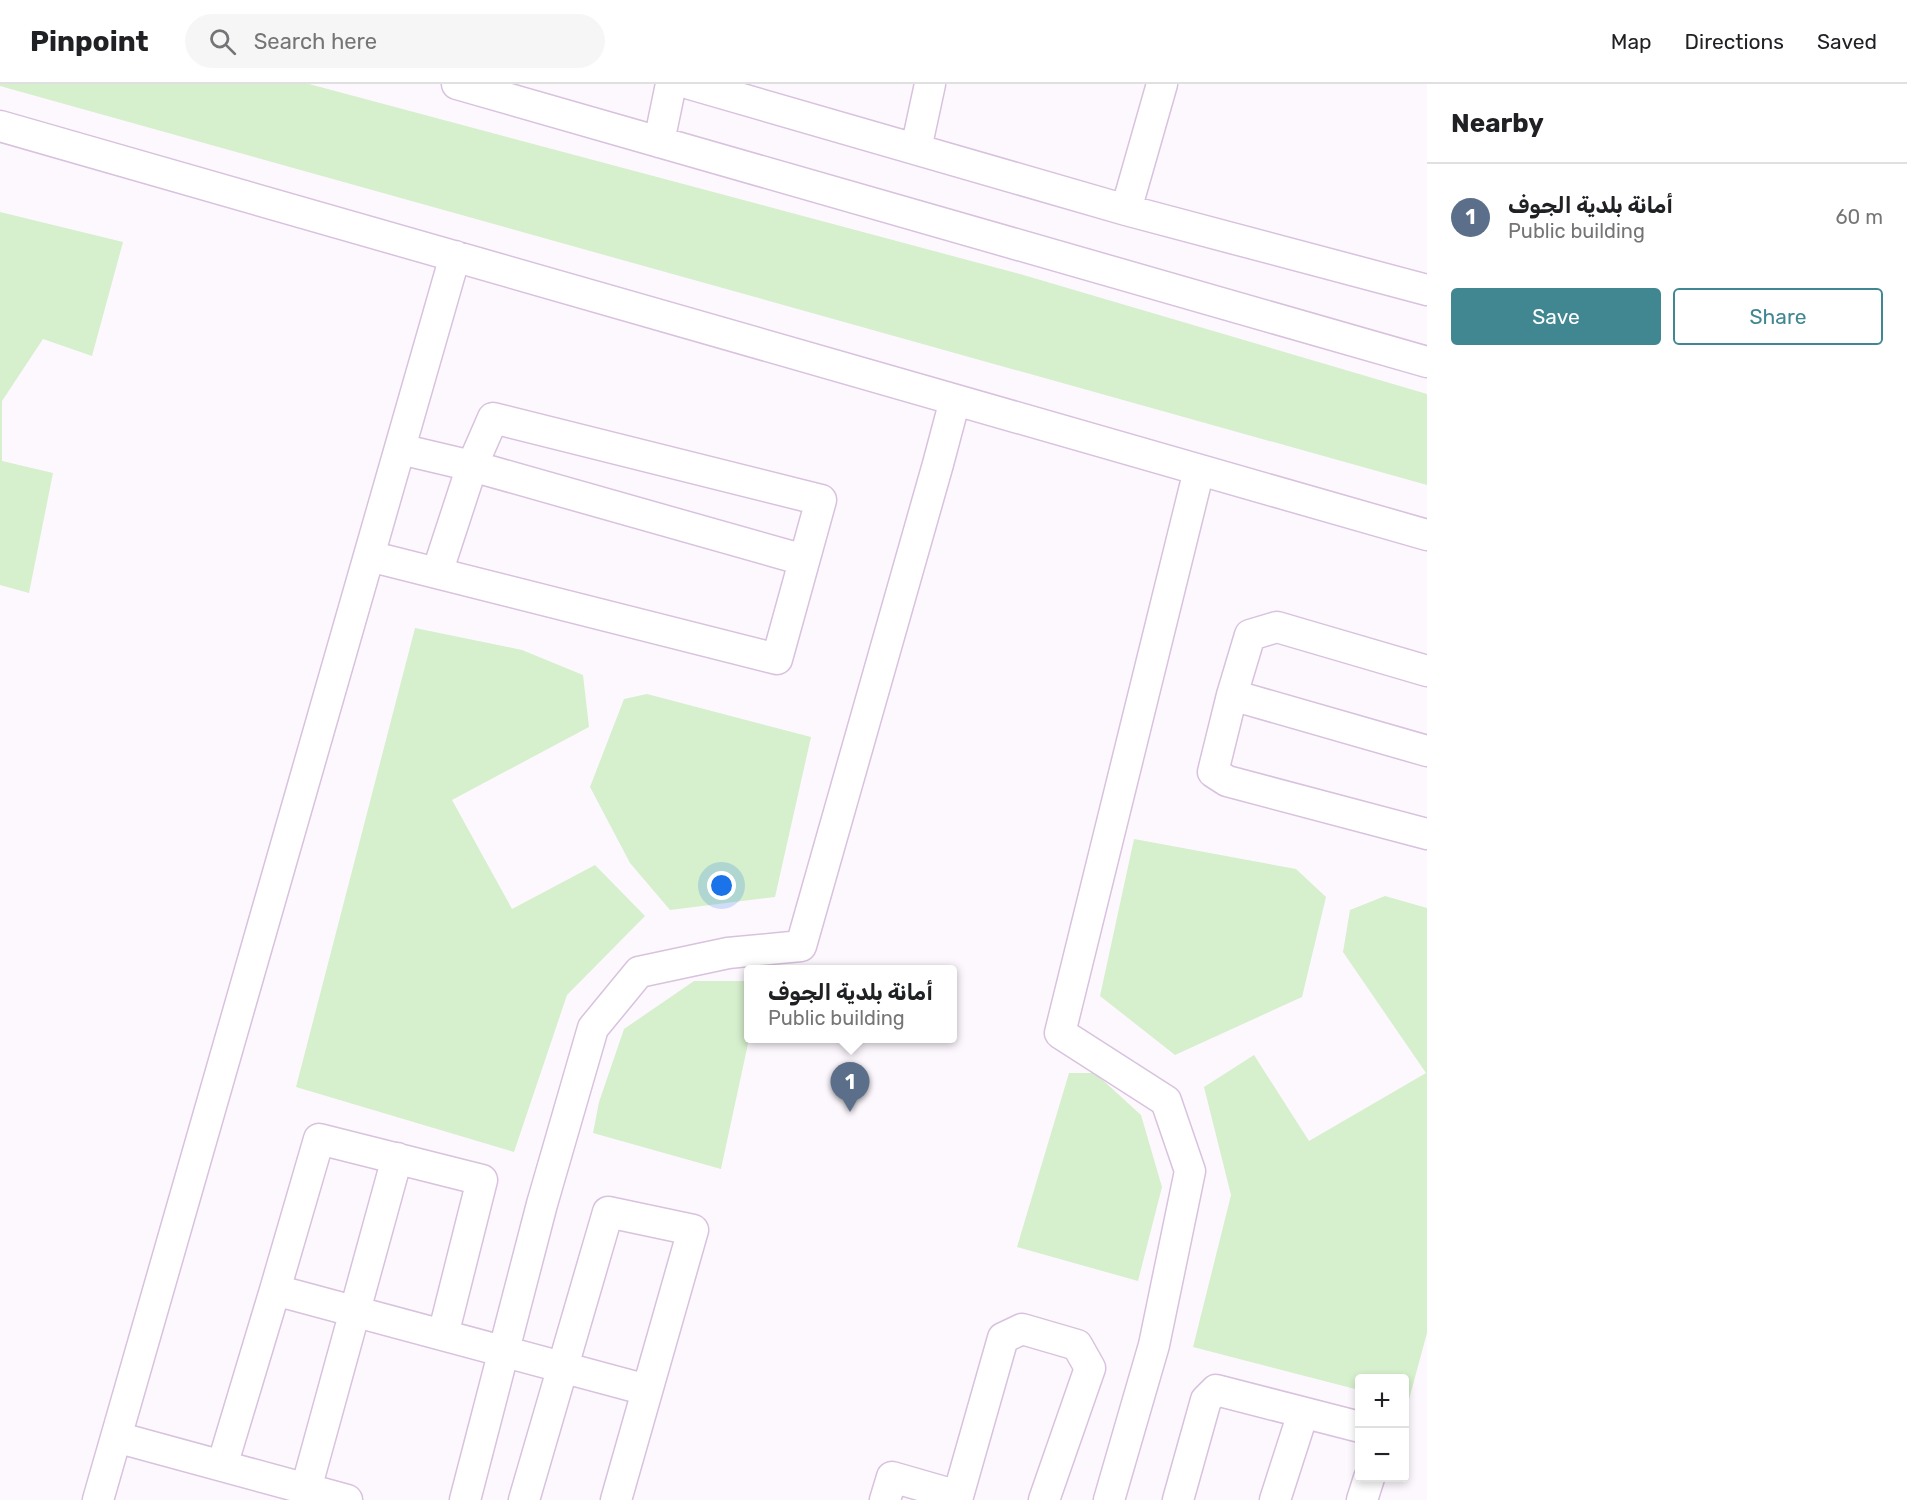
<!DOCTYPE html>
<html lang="en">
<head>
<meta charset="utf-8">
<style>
  :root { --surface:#fff; --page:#f6f6f6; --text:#202124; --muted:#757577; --line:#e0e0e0; --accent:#408791 }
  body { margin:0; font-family:Rubik,Vazirmatn,sans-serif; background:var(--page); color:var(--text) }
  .controls { position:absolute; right:18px; bottom:18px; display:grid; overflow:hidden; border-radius:6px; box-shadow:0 3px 9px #0003 }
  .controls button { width:54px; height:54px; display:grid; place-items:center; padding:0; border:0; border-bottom:2px solid var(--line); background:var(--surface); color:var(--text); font:30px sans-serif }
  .you { position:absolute; left:722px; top:802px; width:21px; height:21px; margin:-15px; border:4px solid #fff; border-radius:50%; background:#1a73e8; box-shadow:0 0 0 9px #1a73e833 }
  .badge { display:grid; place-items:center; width:39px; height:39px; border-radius:50%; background:var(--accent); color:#fff; font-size:20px; font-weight:700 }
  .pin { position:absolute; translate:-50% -50px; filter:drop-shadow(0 2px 3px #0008) }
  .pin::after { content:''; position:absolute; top:32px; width:21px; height:18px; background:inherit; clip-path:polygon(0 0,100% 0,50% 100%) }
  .popup { position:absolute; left:744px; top:881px; width:213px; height:78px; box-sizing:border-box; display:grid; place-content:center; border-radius:6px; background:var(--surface); filter:drop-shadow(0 2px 4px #0005); font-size:20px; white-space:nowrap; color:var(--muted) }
  .popup b { font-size:22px; color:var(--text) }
  .popup::after { content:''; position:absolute; left:50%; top:100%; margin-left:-12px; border:12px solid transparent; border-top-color:var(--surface) }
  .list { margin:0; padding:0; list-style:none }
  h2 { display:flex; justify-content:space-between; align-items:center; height:78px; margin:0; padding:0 24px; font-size:26px }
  h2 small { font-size:20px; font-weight:400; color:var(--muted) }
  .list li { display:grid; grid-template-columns:39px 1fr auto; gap:18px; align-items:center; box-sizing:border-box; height:108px; padding:0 24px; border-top:2px solid var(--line) }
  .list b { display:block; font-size:22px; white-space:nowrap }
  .list p { margin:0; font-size:20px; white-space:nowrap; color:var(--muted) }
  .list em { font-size:20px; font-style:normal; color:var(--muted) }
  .actions { display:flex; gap:12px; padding:18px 24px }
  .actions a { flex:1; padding:14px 0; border:2px solid var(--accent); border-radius:6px; text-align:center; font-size:21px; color:var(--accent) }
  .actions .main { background:var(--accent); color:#fff }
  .icon { flex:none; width:33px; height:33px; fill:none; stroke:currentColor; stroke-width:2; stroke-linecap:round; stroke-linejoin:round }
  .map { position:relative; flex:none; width:1427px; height:1416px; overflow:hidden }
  header { display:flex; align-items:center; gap:36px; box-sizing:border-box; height:84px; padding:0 30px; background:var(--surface); border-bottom:2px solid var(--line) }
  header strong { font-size:28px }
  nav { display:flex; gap:33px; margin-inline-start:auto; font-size:21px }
  .search { width:420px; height:54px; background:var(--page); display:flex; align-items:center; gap:15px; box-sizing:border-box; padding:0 21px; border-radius:33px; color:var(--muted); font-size:22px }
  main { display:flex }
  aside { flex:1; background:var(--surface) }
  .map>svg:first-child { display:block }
</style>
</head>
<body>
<header>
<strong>Pinpoint</strong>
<div class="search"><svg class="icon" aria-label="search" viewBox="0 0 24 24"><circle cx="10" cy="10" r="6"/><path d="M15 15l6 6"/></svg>Search here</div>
<nav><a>Map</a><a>Directions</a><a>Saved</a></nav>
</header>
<main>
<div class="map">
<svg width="1427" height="1416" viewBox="0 0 1427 1416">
  <rect width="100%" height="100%" fill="#fdf8fe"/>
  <path fill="#d6efcc" d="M0,0H309L1020,190L1427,310V401L0,2Z
    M0,128L123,158L92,272L43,255L2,317V377L53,389L29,509L0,501Z
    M415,544L522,566L583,591L589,643L452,716L512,825L595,781L645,832L567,911L514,1068L296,1003Z
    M647,610L811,653L775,813L670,826L630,779L590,703L624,615Z
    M1134,755L1296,785L1326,813L1302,913L1175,971L1100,912Z
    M1385,812L1427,824V1249L1408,1319L1405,1318L1404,1294H1360L1359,1306L1193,1263L1231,1111L1204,1003L1254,971L1309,1057L1426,989L1343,868L1350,826Z
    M694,897H748L749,955L721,1085L593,1049L599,1018L624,945Z
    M1069,989H1095L1141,1031L1162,1103L1138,1197L1017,1163Z"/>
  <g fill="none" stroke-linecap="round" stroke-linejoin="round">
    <defs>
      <path id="minor" d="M457,0L1427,278
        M690,0L1126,126L1427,206
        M0,42L1427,451
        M659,58L671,0
        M916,65L930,0
        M1126,126L1162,0
        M369,472L777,575L821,416L493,334L472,382L400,365
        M437,489L472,382L804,476
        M1427,587L1277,543L1250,551L1232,611L1427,667
        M1232,611L1213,688L1227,697L1427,750
        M443,1251L482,1096L319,1055L275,1206L647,1306
        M116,1353L347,1416
        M222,1382L275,1206
        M306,1405L397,1074
        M98,1416L455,172
        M465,1416L542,1120L593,944L639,888L728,869L801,862L938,380L955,316
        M524,1416L608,1128L693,1146L616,1416
        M885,1416L892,1393L958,1412L1003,1254L1022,1245L1077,1261L1090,1284L1044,1416
        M1109,1416L1154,1261L1190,1087L1166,1017L1060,949L1199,386
        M1178,1416L1206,1316L1216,1306L1360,1343
        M1275,1416L1303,1329
        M1362,1416L1369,1394"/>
    </defs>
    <use href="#minor" stroke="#d8c2de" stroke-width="33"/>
    <use href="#minor" stroke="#fff" stroke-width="30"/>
  </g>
</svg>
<div class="controls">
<button>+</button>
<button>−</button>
</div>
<div class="you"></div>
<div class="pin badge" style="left:850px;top:1028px;background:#5c6f8a">1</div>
<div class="popup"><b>أمانة بلدية الجوف</b>Public building</div>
</div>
<aside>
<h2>Nearby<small></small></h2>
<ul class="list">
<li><span class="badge" style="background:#5c6f8a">1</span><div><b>أمانة بلدية الجوف</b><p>Public building</p></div><em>60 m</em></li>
</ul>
<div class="actions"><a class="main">Save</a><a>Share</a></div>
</aside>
</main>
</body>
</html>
